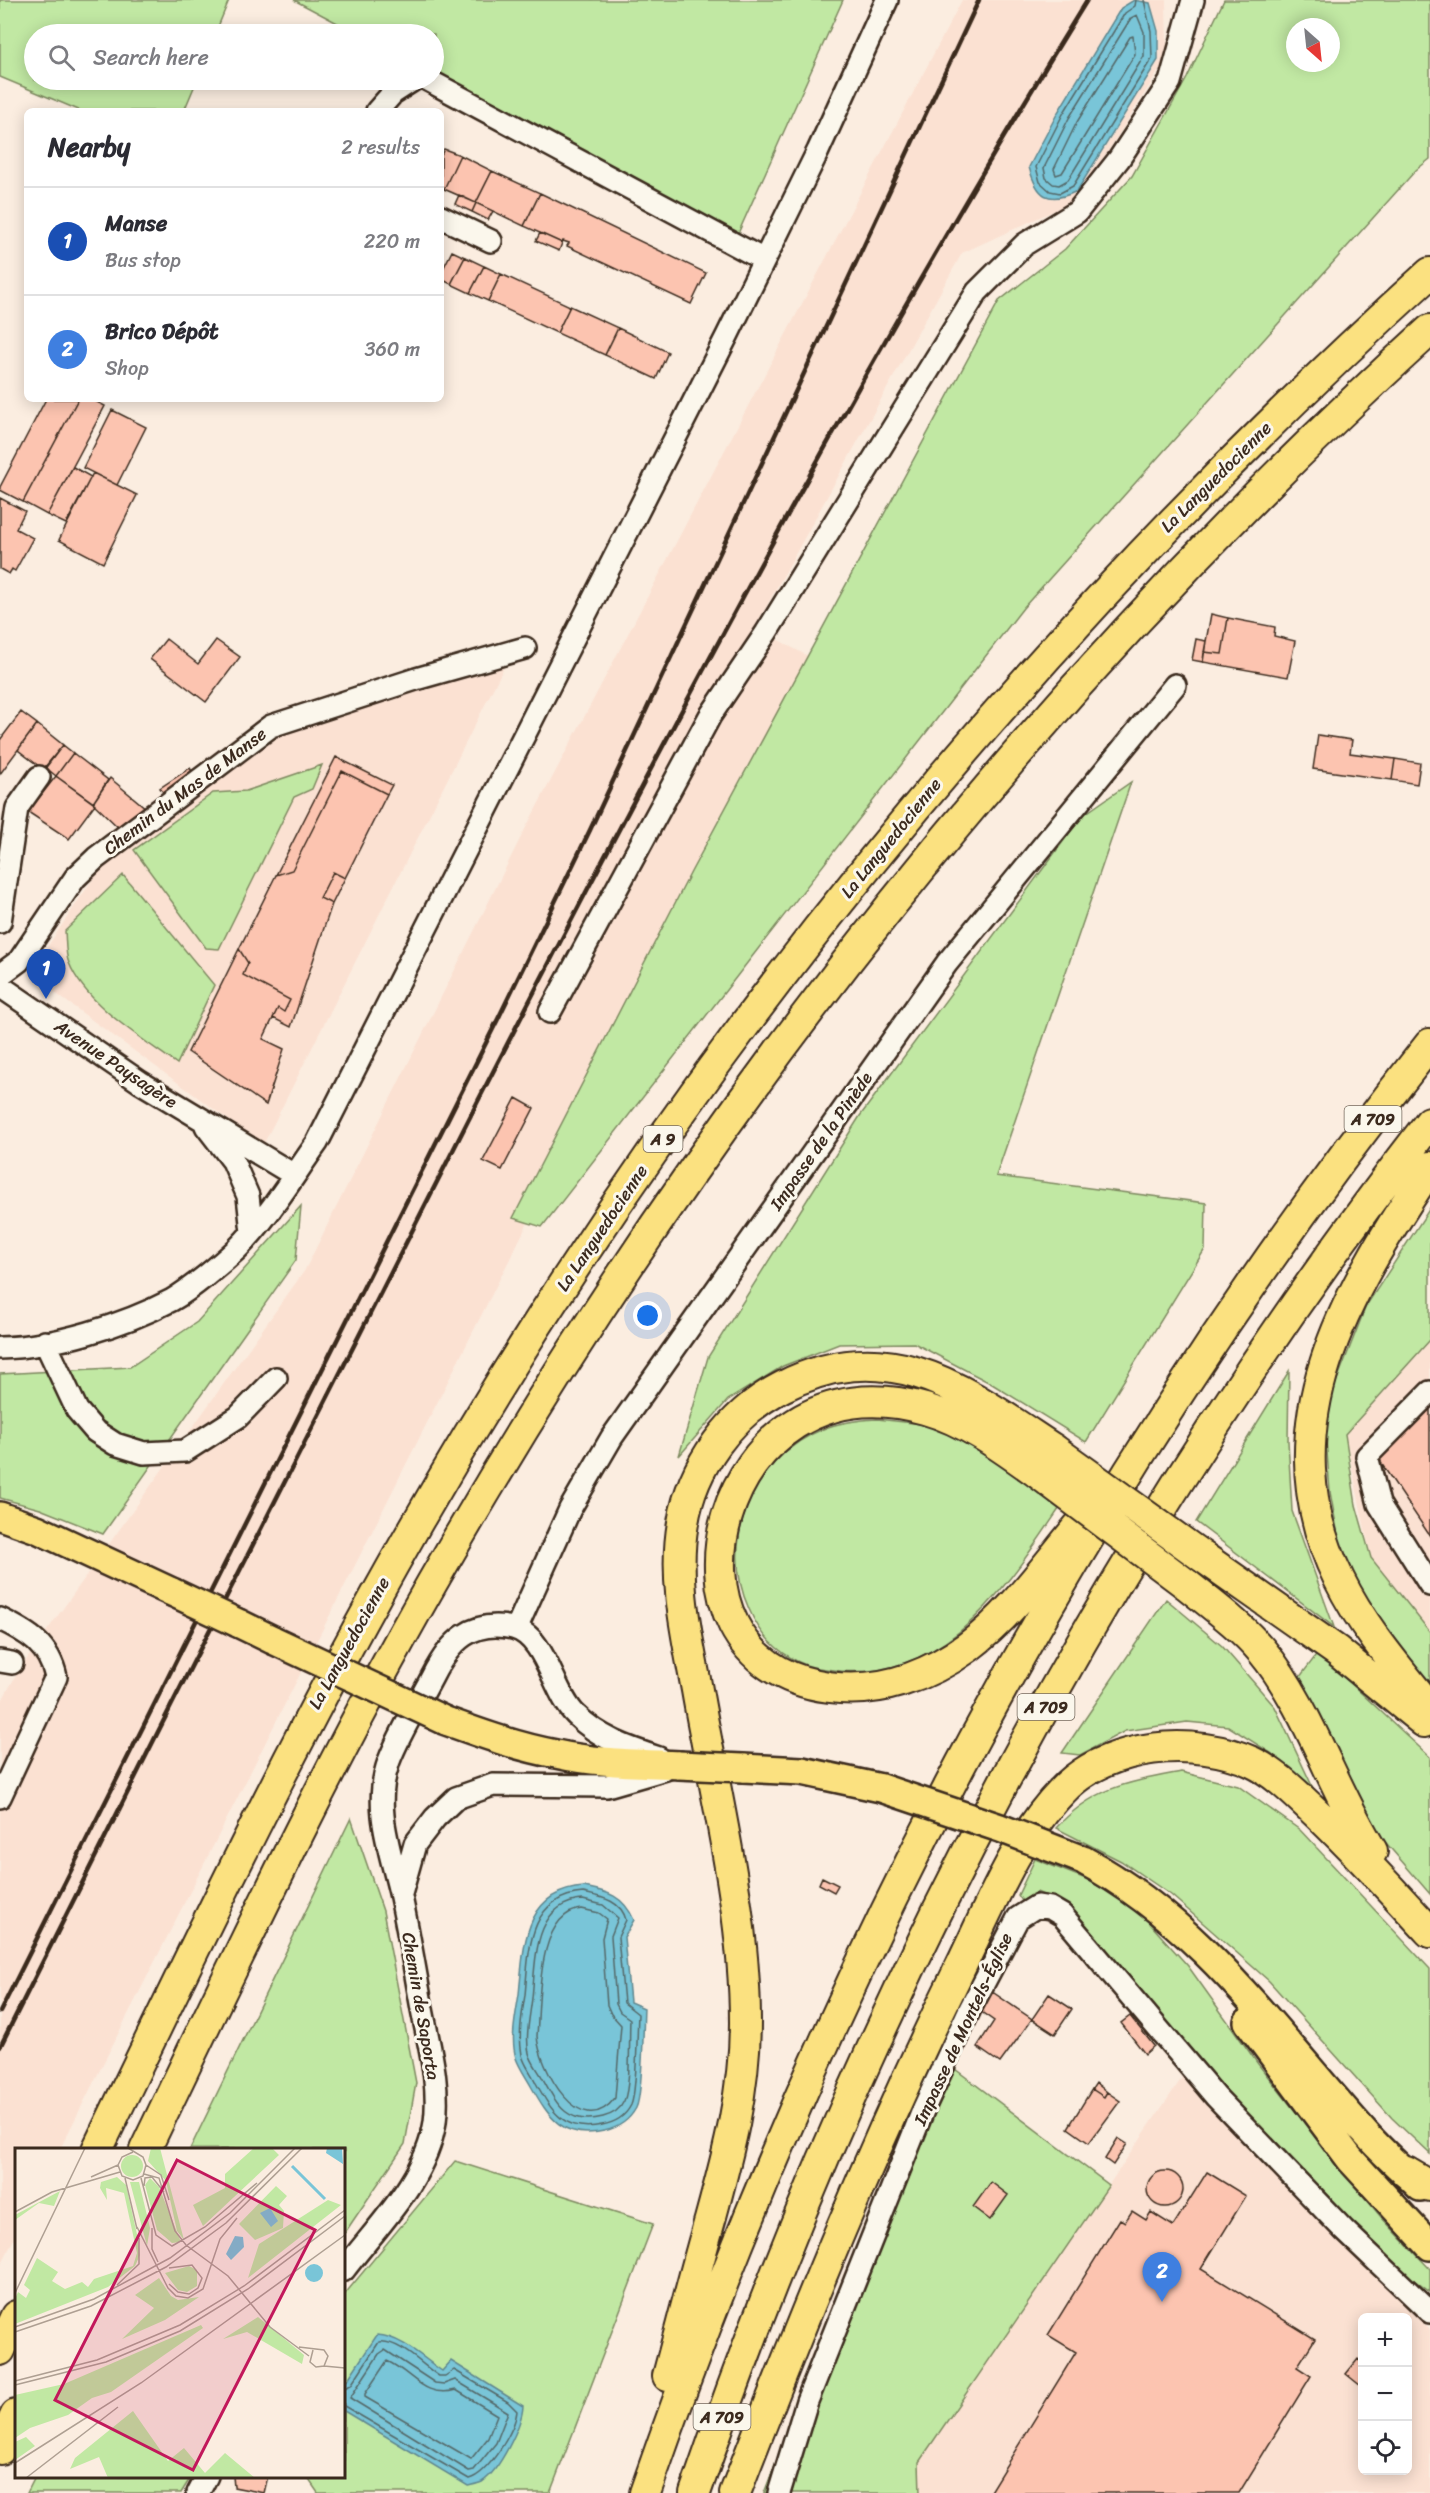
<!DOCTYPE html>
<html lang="en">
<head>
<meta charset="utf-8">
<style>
  :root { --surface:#fff; --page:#f2f2f3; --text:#2b2b33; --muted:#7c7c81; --line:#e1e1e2; --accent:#b45309 }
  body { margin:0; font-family:Sriracha,sans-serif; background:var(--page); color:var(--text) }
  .controls { position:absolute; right:18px; bottom:18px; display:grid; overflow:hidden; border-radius:9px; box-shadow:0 3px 15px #0003 }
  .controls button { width:54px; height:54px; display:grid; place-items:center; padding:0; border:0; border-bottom:2px solid var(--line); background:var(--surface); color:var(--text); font:30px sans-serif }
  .compass { position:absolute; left:1286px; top:18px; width:54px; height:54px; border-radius:50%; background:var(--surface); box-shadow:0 3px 15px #0003; rotate:153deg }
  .you { position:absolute; left:648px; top:1316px; width:21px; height:21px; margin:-15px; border:4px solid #fff; border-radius:50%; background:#1a73e8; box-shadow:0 0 0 9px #1a73e833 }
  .badge { display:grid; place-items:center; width:39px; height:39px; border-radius:50%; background:var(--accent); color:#fff; font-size:20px; font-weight:700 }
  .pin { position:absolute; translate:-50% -50px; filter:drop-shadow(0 2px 3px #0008) }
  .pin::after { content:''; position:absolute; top:32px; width:21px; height:18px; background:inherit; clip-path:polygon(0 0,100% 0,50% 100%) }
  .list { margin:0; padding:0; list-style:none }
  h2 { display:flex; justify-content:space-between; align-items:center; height:78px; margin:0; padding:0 24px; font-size:26px }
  h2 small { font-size:20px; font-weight:400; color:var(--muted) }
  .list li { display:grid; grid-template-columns:39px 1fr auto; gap:18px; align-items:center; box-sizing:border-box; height:108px; padding:0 24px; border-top:2px solid var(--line) }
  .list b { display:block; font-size:22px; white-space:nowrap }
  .list p { margin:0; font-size:20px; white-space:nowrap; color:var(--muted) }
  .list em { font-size:20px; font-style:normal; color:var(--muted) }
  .icon { flex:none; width:33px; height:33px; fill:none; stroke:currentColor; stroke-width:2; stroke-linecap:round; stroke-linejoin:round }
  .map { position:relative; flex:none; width:1430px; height:2493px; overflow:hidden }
  .search { position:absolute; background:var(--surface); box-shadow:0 3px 15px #0003; left:24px; top:24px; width:420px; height:66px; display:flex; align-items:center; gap:15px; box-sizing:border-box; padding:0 21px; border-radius:33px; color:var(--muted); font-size:22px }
  .panel { position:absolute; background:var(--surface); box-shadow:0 3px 15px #0003; left:24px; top:108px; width:420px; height:294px; border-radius:9px }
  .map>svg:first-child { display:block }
</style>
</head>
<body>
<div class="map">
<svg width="1430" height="2493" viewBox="0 0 1430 2493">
  <rect width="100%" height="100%" fill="#fbede0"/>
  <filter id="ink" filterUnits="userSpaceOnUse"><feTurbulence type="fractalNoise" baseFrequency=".0167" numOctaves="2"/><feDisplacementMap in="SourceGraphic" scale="12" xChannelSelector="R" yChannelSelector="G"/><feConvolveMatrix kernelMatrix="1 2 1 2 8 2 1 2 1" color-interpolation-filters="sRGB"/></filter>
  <g filter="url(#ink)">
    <path fill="#fbe1d2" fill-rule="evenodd" d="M962,0H1166L1167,58L1077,200L962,253L755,627L813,659L60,2149L16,2150V2235L0,2267V1704L19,1670L305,1270L521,837Z
      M505,665L263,1145L29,974L101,867L276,734L335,711Z
      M1430,1340V1632L1371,1558L1345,1434Z
      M1186,2072L1302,2199L1430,2330V2493H920L919,2462ZM1362,2318H1408V2470H1362Z"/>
    <path fill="#c1e8a3" stroke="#7e8960" stroke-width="1.5" fill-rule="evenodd" d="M0,0H229L215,34H34V80H197L184,111H81L0,77Z
      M294,0H843L736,238L434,75V34H358Z
      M1224,0H1430V159L1416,170L1023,608L542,1227L513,1218L691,872L999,301L1065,249L1132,176L1187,78ZM1295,27H1331V63H1295Z
      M322,765L312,789L294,797L219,949L206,948L134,850L213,793L246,791Z
      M1131,782L996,1176L1206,1203L1205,1249L1086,1442L992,1384L914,1343L839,1344L783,1366L728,1400L679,1456L708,1357L860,1116L1082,816Z
      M123,875L214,985L177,1064C142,1038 86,1005 69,963C65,955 66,941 65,931Z
      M301,1206L296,1260L103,1534L40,1509L0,1498V1374L130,1367L197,1322Z
      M1430,1208V1340L1345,1434L1356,1505L1371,1558L1430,1632V1685L1364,1597L1341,1551L1330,1492L1326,1439L1330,1398L1366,1306Z
      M1289,1371L1288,1441L1292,1511L1334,1627L1196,1522Z
      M877,1419L931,1425L972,1441L1059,1509C1030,1552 1000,1598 959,1632C926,1659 884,1675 841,1671C829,1669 817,1669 806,1665C778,1654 760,1635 749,1609C718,1541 753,1457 823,1429C840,1422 859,1420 877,1419Z
      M1166,1599L1222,1646L1275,1707L1314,1790L1271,1753L1228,1726L1187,1722L1125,1731L1080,1755L1062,1753Z
      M1318,1653L1430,1757V1894L1362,1815L1299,1678Z
      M1181,1772L1238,1786L1300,1830L1430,1969V2154L1392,2118L1269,1981L1171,1895L1121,1861L1056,1828C1093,1787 1129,1782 1181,1772Z
      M351,1818L383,1911L416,2083L405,2144L344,2234V2150L190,2149Z
      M1035,1859L1086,1879L1135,1907L1188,1966L1258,2064L1328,2153L1381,2217L1430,2269V2292L1386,2259L1229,2101L1061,1903L1037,1892L1022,1901L1018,1895Z
      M935,2054L1109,2185L919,2462L920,2493H764Z
      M455,2161L653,2224L550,2493H318L307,2477L344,2476V2295Z
      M35,2477V2476L191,2477L181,2493H27Z"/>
    <path fill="#79c5d8" stroke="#60878e" stroke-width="1.5" d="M1134,0L1150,3L1158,31V60L1077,191C1048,205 1037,197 1029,167L1058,112L1121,8Z
      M584,1887C608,1892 623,1895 634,1920L624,1937L630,2002L644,2008C643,2026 643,2095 636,2108C629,2121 618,2128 604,2131C563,2140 549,2118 531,2086C526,2077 519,2067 516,2058C510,2038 516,2014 519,1994C524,1947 523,1891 584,1887Z
      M377,2335C401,2336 423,2358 442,2371L451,2361L523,2406C522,2426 499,2471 482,2482C478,2484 472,2485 468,2486L344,2411V2385Z"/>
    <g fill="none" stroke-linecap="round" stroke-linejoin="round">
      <path stroke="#546868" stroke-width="1.5" d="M1136,0L1135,6L1125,13L1063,114L1036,167L1040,182L1050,191L1060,193L1073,186L1152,58L1151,31L1144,0
        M1137,15L1144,32V56L1068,180L1059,185L1053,184L1046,178L1044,168L1069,118L1131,18Z
        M1133,36L1135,54L1062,173L1056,175L1054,169L1077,122L1130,37Z
        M583,1893C601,1897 621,1900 626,1920L618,1937L624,2003L638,2014C637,2032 637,2092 631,2105C625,2117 614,2123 602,2125C564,2133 552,2112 536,2083C532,2074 524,2064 522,2055C518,2035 522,2014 525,1995C529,1953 527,1897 583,1893Z
        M583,1900L603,1905L618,1918L611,1936L616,2004L620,2012L630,2019C629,2038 631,2085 624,2101C620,2110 611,2115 603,2117C567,2126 557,2105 542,2077C538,2070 531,2061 529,2053C525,2036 530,2016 532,1998C536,1961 533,1903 583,1900Z
        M582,1909L599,1913L607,1919L602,1938L607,2005L611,2014L621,2025L615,2098C580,2144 539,2067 537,2036C540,2002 536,1913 582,1909Z
        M385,2350L435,2383L444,2384L455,2380L508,2412L496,2443L474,2470L469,2471L350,2398L379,2354Z
        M387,2361C413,2373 424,2399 456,2390L497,2415L488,2438L471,2459L365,2397V2394Z
        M344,2388L351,2385L379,2342C398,2339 423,2366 439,2376H445L454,2370L508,2402L517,2411C515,2431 488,2474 469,2479L344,2406"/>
    </g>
    <path fill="#fcc4b0" stroke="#3b2a1e" stroke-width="1.5" d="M444,149L460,155L444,189L441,187V155Z
      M460,155L492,171L476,203L444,189Z
      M492,171L540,193L524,226L476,203Z
      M540,193L706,273L691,304L567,246L569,243L563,241L562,243L524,226Z
      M459,195L476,203L472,212L455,204Z
      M476,203L493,211L488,220L472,212Z
      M540,233L562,243L559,251L536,241Z
      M452,251L465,257L451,284L441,279V273Z
      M465,257L484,266L470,293L451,284Z
      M484,266L501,274L488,301L470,293Z
      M501,274L570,306L557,333L488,301Z
      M570,306L618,328L605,355L557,333Z
      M618,328L668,352L656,379L605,355Z
      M46,399H78L23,502L0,490V487Z
      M78,399H91L105,406L47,515L23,502Z
      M112,410L146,427L117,485L83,468Z
      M73,467L91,477L66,524L47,515Z
      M93,473L137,495L103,563L59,540Z
      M0,498L25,511L16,529L33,538L15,571L12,569L9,574L0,569Z
      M1211,614L1228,618L1222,654L1204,652Z
      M1228,618L1275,627L1274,636L1295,641L1288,677L1203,662L1204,652L1222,654Z
      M166,639L198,664L216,640L240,657L206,702L150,659Z
      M1196,639L1206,641L1203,662L1192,660Z
      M21,712L37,724L0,774V740Z
      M37,724L63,745L44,770L18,750Z
      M1318,735L1352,740L1350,753L1395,759L1392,780L1313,769Z
      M63,745L73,753L56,776L45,767Z
      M73,753L108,780L93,803L56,776Z
      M336,757L392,785L387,794L342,771L292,870L276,875Z
      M1395,759L1420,763L1417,784L1392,780Z
      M190,768L193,773L165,795L160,788Z
      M342,771L387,794L345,878L333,872L320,898L332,904L291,1027L273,1018L278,1008L284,1012L290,1000L243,975L248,963L239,949L276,875L292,870Z
      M56,776L95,804L69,839L28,812Z
      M110,778L147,809L120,829L93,803Z
      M333,872L345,878L332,904L320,898Z
      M239,949L248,963L243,975L290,1000L284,1012L278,1008L263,1039L284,1049L266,1105L188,1052Z
      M516,1098L534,1108L502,1170L483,1161Z
      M1430,1406V1536L1379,1460Z
      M822,1877L838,1885L834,1892L819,1884Z
      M991,1991L1032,2019L1000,2063L977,2047L994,2021L980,2011Z
      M1049,1994L1072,2009L1055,2034L1032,2019Z
      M1130,2016L1154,2046L1145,2054L1121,2023Z
      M1096,2083L1107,2092L1104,2097L1092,2089Z
      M1092,2089L1104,2097L1107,2092L1120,2101L1089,2143L1068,2128Z
      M1118,2138L1127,2144L1113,2165L1105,2159Z
      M1147 2189a18 18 0 1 1 36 0a18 18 0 1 1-36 0Z
      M1207,2172L1246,2196L1201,2269L1315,2339L1297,2367L1311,2376L1239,2493H989L1076,2352L1048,2335L1120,2219L1125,2222L1132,2211L1146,2220L1151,2212L1173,2226Z
      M991,2182L1008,2195L990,2220L973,2207Z
      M1358,2359L1362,2363L1361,2386L1346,2374Z
      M233,2476H268L264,2493L234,2487Z"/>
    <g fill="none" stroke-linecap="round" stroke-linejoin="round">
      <defs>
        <path id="minor" d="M428,80L764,260
          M377,111L393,93L413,80
          M441,217L491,241
          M0,922L17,808L39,777
          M0,975L19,961L75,878L96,858L271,726L416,679L525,648
          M0,986L140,1082L294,1175
          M550,1012L710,716L766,633L977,292L1025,244L1077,212L1119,159L1170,82L1193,0
          M206,1126L233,1161L248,1196L252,1232
          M45,1342L77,1410L95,1431L115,1444L144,1453L185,1451L238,1417L276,1378
          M0,1348C54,1347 124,1325 172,1300C191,1289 221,1264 237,1249C268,1218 292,1178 317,1143L727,336L818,151L887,0
          M1430,1392L1367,1456L1379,1504L1430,1585
          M0,1619C29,1633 49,1645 56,1677L0,1797
          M516,1629L570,1509L612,1437L947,963L1175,685
          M0,1661L12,1663
          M401,1894L415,1844L435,1818L456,1798L493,1785L607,1786L666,1769
          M344,2270C378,2225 426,2180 435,2122C440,2084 429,2046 422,2009C415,1971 409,1934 401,1897C391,1852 372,1807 389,1761C400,1732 418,1704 432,1677C450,1641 472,1619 513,1628C546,1636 553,1693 576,1715C599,1738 628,1748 659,1758
          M198,2493L207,2476
          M779,2493L807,2401L924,2108L970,2009L1018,1918L1037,1906L1050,1908L1062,1915L1216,2097L1344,2230L1430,2312"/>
        <path id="major" d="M0,1516L37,1529L172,1592
          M238,1623L273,1640
          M446,1721C482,1734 518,1747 556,1754C596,1763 638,1763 679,1765
          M743,1768L802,1771L881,1788
          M1083,1860C1203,1924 1279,2038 1368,2136C1384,2154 1403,2170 1420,2187
          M1248,2022L1350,2159L1430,2246"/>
        <path id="highway" d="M1430,1167C1347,1292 1264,1427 1339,1579C1362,1626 1397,1667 1430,1708
          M1038,1473C1003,1448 967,1421 925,1409C717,1349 637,1662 829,1687C880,1694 928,1676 968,1647C1011,1615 1044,1568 1078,1527
          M1203,1557L1337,1651L1424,1722
          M1186,1584C1212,1605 1240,1625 1262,1651C1307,1705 1333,1789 1372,1851
          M97,2150C197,1943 295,1736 409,1537C678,1064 1027,638 1430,273
          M145,2150C241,1950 335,1749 447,1557C710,1102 1041,683 1430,330
          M1406,2172L1430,2186
          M0,2350L16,2316
          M668,2376C682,2324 695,2272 710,2220C728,2154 745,2091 745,2022C745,1911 716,1799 697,1690C687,1636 673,1578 683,1523C692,1466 731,1413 782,1387C891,1331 965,1391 1053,1449
          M0,2449L16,2415
          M645,2493C826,1971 1086,1477 1430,1044
          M695,2493C863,2002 1112,1533 1430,1122
          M735,2493C803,2317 874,2142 958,1972C987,1913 1016,1838 1062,1791C1096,1754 1157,1742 1205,1749C1219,1751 1239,1756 1252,1762C1274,1772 1293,1791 1310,1807C1353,1847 1391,1890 1430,1932"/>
      </defs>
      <use href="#minor" stroke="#3b2a1e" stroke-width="26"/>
      <use href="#major" stroke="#3b2a1e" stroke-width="32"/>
      <use href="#highway" stroke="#3b2a1e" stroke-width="34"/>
      <use href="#minor" stroke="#fbf7ec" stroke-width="21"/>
      <use href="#major" stroke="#fbe180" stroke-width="27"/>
      <use href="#highway" stroke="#fbe180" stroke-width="30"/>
      <path stroke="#3b2a1e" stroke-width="4.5" d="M0,2012L498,1019L590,830L979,0
        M0,2047C158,1731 317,1415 478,1101C670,727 866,357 1087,0"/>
      <defs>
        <path id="major-bridge" d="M172,1592L238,1623
          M273,1640L446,1721
          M679,1765L743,1768
          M881,1788L1000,1828L1083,1860"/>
        <path id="highway-bridge" d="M1053,1449L1203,1557
          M1038,1473L1186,1584"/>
      </defs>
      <use href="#major-bridge" stroke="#3b2a1e" stroke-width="32" stroke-linecap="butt"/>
      <use href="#highway-bridge" stroke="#3b2a1e" stroke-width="34" stroke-linecap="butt"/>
      <use href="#major-bridge" stroke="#fbe180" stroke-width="27"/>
      <use href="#highway-bridge" stroke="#fbe180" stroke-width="30"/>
    </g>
  </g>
  <g text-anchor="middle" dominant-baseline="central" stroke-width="6" stroke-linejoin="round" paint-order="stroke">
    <g fill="#fbf7ec" stroke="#75685c" stroke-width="1.5">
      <rect x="1344.5" y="1106" width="57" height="26" rx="4.5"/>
      <rect x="643.5" y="1126" width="39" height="26" rx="4.5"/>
      <rect x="1017.5" y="1694" width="57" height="26" rx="4.5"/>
      <rect x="693.5" y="2404" width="57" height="26" rx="4.5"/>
    </g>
    <g font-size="16" font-weight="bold" fill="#3b2a1e">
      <text x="1373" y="1119">A 709</text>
      <text x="663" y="1139">A 9</text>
      <text x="1046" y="1707">A 709</text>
      <text x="722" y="2417">A 709</text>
    </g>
    <g font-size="18" fill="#3b2a1e" stroke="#fbf7ec">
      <text transform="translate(1216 477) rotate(-45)">La Languedocienne</text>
      <text transform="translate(185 791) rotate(-37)">Chemin du Mas de Manse</text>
      <text transform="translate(891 838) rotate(-51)">La Languedocienne</text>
      <text transform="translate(116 1064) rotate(34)">Avenue Paysagère</text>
      <text transform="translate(821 1141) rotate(-55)">Impasse de la Pinède</text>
      <text transform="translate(602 1228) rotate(-56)">La Languedocienne</text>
      <text transform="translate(349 1643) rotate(-61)">La Languedocienne</text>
      <text transform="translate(421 2006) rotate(80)">Chemin de Saporta</text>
      <text transform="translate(963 2029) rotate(-65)">Impasse de Montels-Église</text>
    </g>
  </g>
  <g transform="translate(15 2148)">
    <rect width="330" height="330" fill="#fbede0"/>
    <path d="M136,0H145L169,92L162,83L151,33L133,13ZM239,0H257L264,7L188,78L178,57L210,40V26ZM106 18a11 11 0 1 1 22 0a11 11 0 1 1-22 0ZM102,29L111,37L123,91L125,107L120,118L93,139L0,176V151L3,144L11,150L15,142L9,137L22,110L43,124L37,133L50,141L67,134L73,139L79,131L118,118L122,105L109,45L91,40L92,52L85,40L86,34ZM135,30L144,39L166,94L157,95L142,82L130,37ZM115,34H124L135,80L132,98ZM261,38L272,48L264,57L269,63L268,80L240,92L224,76ZM45,43L39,58L24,55L0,72V67ZM313,52L326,57L233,130L244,96ZM174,118L182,122V138L172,144L163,142L150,125ZM144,130L156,148L163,152L184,149L150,172L107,191L139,160L120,147ZM243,169L289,207L287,216L232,184L208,191ZM186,177L188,180L96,244L77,250L53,267L15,280L0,290V247L49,236ZM118,263L153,313L169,300L190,325L210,305L240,330H93L84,309L55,321L60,310ZM11,289L20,298L0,312V294Z" fill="#c1e8a3"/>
    <path d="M312,0H327L328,16L311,5ZM255,60L263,73L256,79L245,65ZM220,88L228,89L229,99L216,112L211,106ZM290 125a9 9 0 1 1 18 0a9 9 0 1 1-18 0Z" fill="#79c5d8"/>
    <path fill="none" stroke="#79c5d8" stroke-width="3" d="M277,18L310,51"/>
    <path fill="none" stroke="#ae9f92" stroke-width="1.5" d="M113,0L128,9L131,17L128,28L118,32L107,28L103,17L107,9L118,4M131,17L146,27L154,52M129,26L144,30L160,83L171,97L213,128L255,179L294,208M76,29L103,17M110,30L122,81M126,30L141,87L157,98L190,79L242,35M129,38L130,30L137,29L149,44M0,64L37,44L105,24M122,79L153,140L161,148L173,150L188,141L205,91L222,70M137,80V101L143,114M154,136L163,144L174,146L183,140L187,130L177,117L154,120M102,137L124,116V90M0,145L70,0M0,179L79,151L155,110L215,65L280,0M0,184L76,158L151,119L211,75L287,0M284,199L309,202L313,208L309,218L301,219L295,214L298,202M309,218L330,220M0,233L82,212L165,177L229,138L330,62M0,237L91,214L165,183L233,141L330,68M0,315L126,235L330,87M11,330L103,259"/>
    <path fill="#c2185b" fill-opacity="0.15" stroke="#c2185b" stroke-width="3" d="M162,12L300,82L178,322L40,252Z"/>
    <rect width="330" height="330" fill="none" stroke="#3b2a1e" stroke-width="3"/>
  </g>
</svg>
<div class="controls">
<button>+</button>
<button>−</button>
<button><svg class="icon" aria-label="locate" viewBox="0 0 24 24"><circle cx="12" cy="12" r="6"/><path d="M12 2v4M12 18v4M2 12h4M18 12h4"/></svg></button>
</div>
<svg class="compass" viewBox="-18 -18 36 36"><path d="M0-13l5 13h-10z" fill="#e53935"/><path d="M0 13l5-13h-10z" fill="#7c7c81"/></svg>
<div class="you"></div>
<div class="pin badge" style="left:46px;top:999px;background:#1a4fb4">1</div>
<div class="pin badge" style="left:1162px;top:2302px;background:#3f7fe0">2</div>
<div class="search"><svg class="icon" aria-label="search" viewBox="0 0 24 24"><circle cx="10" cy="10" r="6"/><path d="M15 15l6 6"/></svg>Search here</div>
<section class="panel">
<h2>Nearby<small>2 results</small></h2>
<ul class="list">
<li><span class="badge" style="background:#1a4fb4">1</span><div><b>Manse</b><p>Bus stop</p></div><em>220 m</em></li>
<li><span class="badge" style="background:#3f7fe0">2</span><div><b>Brico Dépôt</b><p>Shop</p></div><em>360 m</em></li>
</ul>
</section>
</div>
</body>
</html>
